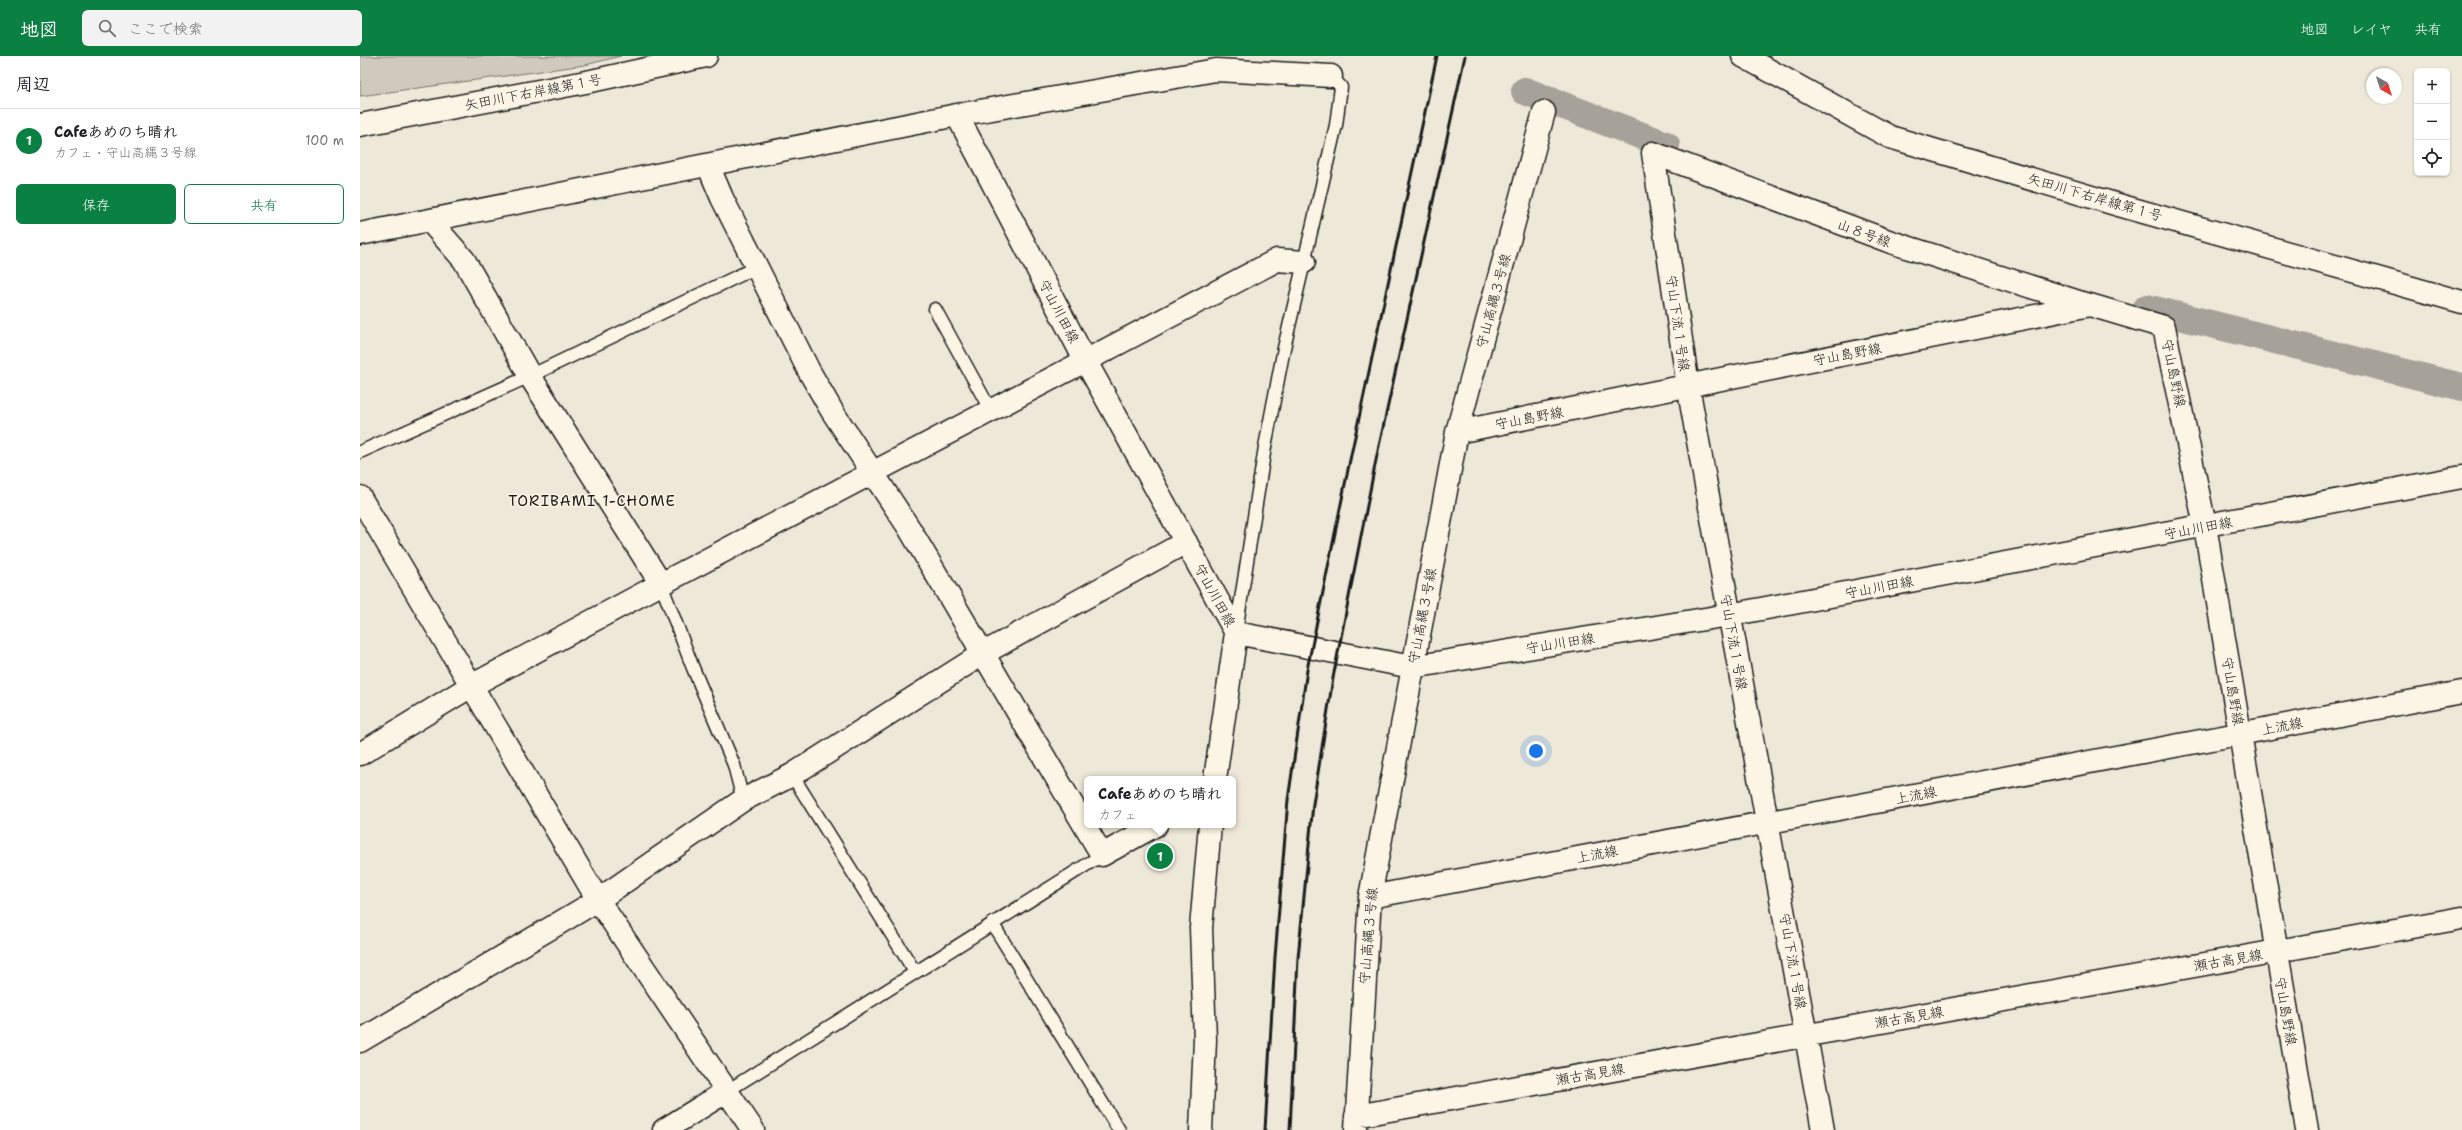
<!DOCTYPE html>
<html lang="ja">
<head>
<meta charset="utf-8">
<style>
  :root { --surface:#fff; --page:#f2f2f2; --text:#202124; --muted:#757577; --line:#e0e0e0; --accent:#0b8043 }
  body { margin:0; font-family:"Shantell Sans","Klee One",sans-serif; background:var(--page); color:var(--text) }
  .controls { position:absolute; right:12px; top:12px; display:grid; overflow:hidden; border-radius:6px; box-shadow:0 1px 3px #0004 }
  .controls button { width:36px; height:36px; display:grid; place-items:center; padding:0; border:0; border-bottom:1px solid var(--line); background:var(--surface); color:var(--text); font:20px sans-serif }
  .compass { position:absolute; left:2006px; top:12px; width:36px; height:36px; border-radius:50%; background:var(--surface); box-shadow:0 1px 3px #0004; rotate:141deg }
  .you { position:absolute; left:1176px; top:695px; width:14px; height:14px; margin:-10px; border:3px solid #fff; border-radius:50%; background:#1a73e8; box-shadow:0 0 0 6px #1a73e833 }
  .badge { display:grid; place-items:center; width:26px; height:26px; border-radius:50%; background:var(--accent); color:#fff; font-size:13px; font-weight:700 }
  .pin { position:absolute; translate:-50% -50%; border:2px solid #fff; box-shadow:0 1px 4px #0006 }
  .popup { position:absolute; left:724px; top:720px; width:152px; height:52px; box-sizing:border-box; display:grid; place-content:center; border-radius:6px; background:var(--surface); filter:drop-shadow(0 1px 3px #0005); font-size:13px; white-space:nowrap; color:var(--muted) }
  .popup b { font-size:15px; color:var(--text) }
  .popup::after { content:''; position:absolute; left:50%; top:100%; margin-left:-8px; border:8px solid transparent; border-top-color:var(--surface) }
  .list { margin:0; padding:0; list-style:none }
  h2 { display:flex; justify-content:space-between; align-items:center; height:52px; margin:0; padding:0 16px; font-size:17px }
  h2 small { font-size:13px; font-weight:400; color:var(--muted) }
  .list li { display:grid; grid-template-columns:26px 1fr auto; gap:12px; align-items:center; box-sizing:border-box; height:64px; padding:0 16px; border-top:1px solid var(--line) }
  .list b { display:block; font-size:15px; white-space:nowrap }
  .list p { margin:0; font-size:13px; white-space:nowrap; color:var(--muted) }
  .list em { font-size:13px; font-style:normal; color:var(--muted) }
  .actions { display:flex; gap:8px; padding:12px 16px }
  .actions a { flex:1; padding:9px 0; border:1px solid var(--accent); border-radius:6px; text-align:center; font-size:14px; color:var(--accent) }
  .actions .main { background:var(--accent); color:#fff }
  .icon { flex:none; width:22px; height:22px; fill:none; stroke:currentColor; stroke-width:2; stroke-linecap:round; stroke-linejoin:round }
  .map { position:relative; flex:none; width:2102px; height:1074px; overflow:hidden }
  header { display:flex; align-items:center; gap:24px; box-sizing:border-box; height:56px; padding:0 20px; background:var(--accent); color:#fff }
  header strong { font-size:19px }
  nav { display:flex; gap:22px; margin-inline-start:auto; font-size:14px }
  .search { width:280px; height:36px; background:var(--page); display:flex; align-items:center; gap:10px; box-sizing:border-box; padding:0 14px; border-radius:6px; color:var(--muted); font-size:15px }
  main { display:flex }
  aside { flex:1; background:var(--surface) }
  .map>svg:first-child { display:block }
</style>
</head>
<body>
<header>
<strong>地図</strong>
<div class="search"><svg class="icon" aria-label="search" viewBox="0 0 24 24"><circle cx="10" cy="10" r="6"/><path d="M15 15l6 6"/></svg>ここで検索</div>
<nav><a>地図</a><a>レイヤ</a><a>共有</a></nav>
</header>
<main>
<aside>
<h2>周辺<small></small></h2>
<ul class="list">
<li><span class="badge">1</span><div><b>Cafeあめのち晴れ</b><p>カフェ · 守山高縄３号線</p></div><em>100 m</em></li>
</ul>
<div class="actions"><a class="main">保存</a><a>共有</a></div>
</aside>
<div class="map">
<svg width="2102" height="1074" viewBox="0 0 2102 1074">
  <rect width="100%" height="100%" fill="#eee8d9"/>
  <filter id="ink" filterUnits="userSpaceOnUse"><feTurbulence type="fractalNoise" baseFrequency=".025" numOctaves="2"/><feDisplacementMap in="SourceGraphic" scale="8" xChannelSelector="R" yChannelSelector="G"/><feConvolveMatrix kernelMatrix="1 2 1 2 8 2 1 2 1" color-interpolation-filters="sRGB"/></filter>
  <g filter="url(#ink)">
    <path fill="#cfcabd" stroke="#76736c" d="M0,0H261L225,9L0,40Z"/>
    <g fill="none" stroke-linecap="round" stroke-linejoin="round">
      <path stroke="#a7a299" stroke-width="28" d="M1165,35L1306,89
        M1787,252L2102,331"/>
      <defs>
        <path id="lane" d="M575,253L631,355
          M0,396L170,320L397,211
          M301,528L333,612L374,709L383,744
          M876,575L905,391L924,292L976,69L981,31L971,20
          M432,719L555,916
          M632,867L759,1074
          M367,1035L742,799"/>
        <path id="street" d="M1383,0L1530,81L1755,148L2102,246
          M597,59L725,304L876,577L1052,611L1369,559L2102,421
          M0,69L231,25L346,0
          M348,109L362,142L449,315L472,355L549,472L742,799L796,769
          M70,165L104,204L170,320L301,528
          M0,178L597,59L856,14L971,20
          M1097,376L1730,249L1804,271L1845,470L1947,1074
          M0,441L238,844L393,1074
          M0,698L111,630L301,528L917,204L944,206
          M855,723L876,577
          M1010,841L2102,636
          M0,985L238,844L383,744L432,719L624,597L826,486
          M996,1060L2102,862
          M996,1073L1010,841L1097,376L1184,56
          M304,1074L367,1035
          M841,1074L845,984L841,872L850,769
          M1463,1074L1328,330L1293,97L1531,186L1728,249"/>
      </defs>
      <use href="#lane" stroke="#1c1c1c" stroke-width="15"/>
      <use href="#street" stroke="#1c1c1c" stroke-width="25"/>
      <use href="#lane" stroke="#fcf5e5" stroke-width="12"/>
      <use href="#street" stroke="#fcf5e5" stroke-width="22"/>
      <path stroke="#1c1c1c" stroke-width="3" d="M905,1074L915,901L928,744L947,614L991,399L1077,0
        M930,1074L938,902L953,748L973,622L1017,399L1105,0"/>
    </g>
  </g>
  <g text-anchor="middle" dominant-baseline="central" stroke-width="3" stroke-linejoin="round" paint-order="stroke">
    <g font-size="14" fill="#1c1c1c" stroke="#fcf5e5">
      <text transform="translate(173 36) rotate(-11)">矢田川下右岸線第１号</text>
      <text transform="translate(1735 141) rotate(16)">矢田川下右岸線第１号</text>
      <text transform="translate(1504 177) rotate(20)">山８号線</text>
      <text transform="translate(1133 245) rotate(-75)">守山高縄３号線</text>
      <text transform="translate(699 255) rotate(62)">守山川田線</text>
      <text transform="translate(1318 267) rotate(82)">守山下流１号線</text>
      <text transform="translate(1487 298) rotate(-11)">守山島野線</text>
      <text transform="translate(1814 317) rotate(78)">守山島野線</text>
      <text transform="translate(1169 362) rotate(-11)">守山島野線</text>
      <text transform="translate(1838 472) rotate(-11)">守山川田線</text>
      <text transform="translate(1519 531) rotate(-11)">守山川田線</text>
      <text transform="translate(855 539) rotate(61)">守山川田線</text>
      <text transform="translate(1062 560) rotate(-79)">守山高縄３号線</text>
      <text transform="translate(1374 586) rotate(80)">守山下流１号線</text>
      <text transform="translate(1200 587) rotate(-9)">守山川田線</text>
      <text transform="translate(1873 635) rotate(80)">守山島野線</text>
      <text transform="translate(1922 670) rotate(-11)">上流線</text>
      <text transform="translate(1556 739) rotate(-11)">上流線</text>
      <text transform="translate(1237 798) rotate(-11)">上流線</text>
      <text transform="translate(1008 880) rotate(-85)">守山高縄３号線</text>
      <text transform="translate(1868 904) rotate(-10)">瀬古高見線</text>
      <text transform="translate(1433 905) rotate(80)">守山下流１号線</text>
      <text transform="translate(1926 955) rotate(80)">守山島野線</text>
      <text transform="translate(1549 961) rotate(-10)">瀬古高見線</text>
      <text transform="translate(1230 1018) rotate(-10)">瀬古高見線</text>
    </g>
    <g font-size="15" letter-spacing="1" fill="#1c1c1c" stroke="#fcf5e5">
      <text x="232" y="445">TORIBAMI 1-CHOME</text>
    </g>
  </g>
</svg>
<div class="controls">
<button>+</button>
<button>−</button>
<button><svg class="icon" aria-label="locate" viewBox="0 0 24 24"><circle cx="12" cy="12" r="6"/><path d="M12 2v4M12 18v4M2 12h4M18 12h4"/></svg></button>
</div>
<svg class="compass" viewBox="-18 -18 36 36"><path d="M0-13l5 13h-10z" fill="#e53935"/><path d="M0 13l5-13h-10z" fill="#757577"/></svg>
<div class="you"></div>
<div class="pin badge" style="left:800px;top:800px">1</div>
<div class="popup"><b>Cafeあめのち晴れ</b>カフェ</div>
</div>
</main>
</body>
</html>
